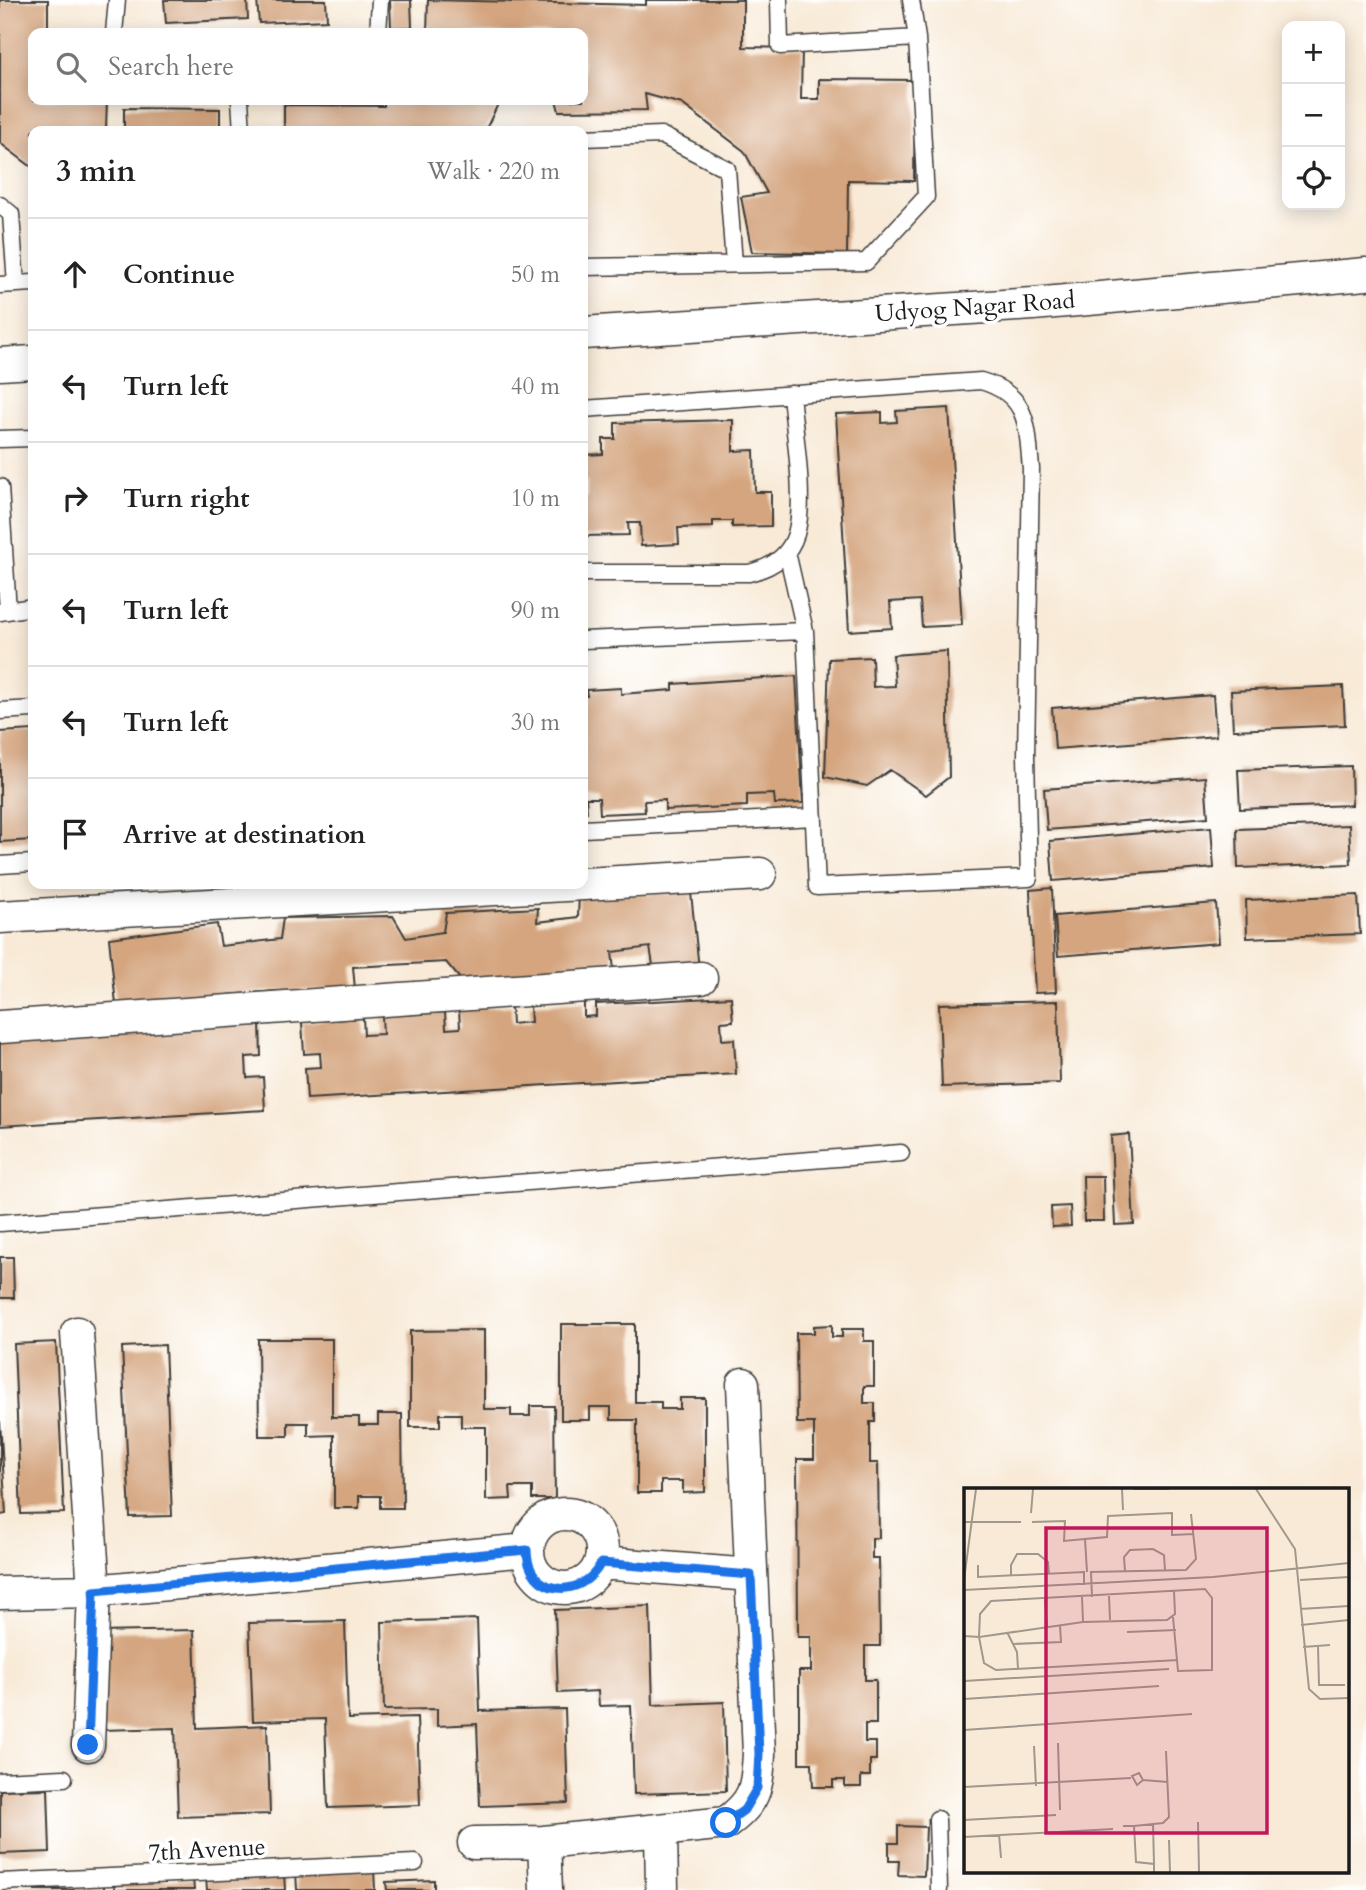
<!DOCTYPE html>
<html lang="en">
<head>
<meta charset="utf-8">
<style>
  :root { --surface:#fff; --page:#f2f2f2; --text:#222; --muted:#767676; --line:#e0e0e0 }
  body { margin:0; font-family:Cardo,serif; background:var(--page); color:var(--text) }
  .controls { position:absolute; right:21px; top:21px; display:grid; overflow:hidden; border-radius:14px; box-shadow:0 4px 18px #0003 }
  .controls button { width:63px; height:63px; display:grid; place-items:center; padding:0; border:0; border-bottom:2px solid var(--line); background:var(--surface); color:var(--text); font:35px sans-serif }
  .stop { position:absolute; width:21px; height:21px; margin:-16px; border:5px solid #1a73e8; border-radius:50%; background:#fff }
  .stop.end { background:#1a73e8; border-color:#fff; box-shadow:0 2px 7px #0008 }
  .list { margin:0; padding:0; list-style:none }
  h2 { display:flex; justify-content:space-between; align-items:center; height:91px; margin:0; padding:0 28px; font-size:30px }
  h2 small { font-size:23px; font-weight:400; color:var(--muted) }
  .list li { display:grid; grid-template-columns:46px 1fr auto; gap:21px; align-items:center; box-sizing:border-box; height:112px; padding:0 28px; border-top:2px solid var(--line) }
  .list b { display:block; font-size:26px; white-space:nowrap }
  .list em { font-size:23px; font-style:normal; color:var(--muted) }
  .icon { flex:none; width:38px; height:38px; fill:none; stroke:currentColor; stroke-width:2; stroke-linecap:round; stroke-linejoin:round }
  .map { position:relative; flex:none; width:1366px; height:1890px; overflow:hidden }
  .search { position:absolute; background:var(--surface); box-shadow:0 4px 18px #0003; left:28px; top:28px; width:560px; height:77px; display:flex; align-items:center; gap:18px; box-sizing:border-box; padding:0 24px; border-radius:14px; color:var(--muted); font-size:26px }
  .panel { position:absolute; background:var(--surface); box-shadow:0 4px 18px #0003; left:28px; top:126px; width:560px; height:763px; border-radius:14px }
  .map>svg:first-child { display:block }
</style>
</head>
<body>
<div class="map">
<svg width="1366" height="1890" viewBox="0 0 1366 1890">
  <rect width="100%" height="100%" fill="#fff"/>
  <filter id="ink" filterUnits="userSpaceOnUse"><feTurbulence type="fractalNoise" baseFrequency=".0143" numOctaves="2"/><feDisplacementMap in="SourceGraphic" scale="14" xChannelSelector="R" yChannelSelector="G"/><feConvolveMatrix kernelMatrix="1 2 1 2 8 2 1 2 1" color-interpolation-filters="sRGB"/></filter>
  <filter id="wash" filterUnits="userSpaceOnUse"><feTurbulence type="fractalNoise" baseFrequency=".00686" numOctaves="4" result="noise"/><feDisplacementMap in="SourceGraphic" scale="28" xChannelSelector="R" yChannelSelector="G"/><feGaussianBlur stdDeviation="1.57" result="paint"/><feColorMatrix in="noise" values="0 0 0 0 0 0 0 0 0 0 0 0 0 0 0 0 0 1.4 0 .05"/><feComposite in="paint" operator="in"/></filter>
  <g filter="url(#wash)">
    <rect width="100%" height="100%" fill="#f8ead7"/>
    <g id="blocks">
      <path fill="#d4a57f" d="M0,0H48V33H33V100H107L106,128H124V108L220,109V131H33V168L0,143Z
        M164,0H247L248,19L166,23Z
        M257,0H326L327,20L259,23Z
        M390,0H411L412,27L391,28Z
        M428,0L646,5V0H743V47L802,48L801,99H819V79L915,80L914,181L848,180L847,254L752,252L741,197L767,193L744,151L682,104L645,94L647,110L559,111L556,100H583V33H427Z
        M384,100H500L485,131H284V105L384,106Z
        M949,408L962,625L922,627L920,600L890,602L892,628L849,631L836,414L882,412V423L897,422L896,411Z
        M733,420V451L754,450L755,492H771V526L732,527V521H713V527L678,528L679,544L641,546L640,523H628L629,535L583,536V497H587V481H583V455L603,454V439H615V423Z
        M947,651L949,777L926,795L890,770L867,786L825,777L829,659L872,657L873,687L895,686L893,655Z
        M796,676L803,803L775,804L774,794L747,795V806L665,810V800L644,801L645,812L600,814L599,798H586L587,812H583V696H587L586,690L621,688V694L673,690V684Z
        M1343,686L1345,725L1233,730L1231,691Z
        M1213,695L1216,736L1055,749L1052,708Z
        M33,730V840L0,842V732Z
        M1351,766L1352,805L1240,809L1238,770Z
        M1205,777L1208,817L1047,830L1044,789Z
        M1349,825L1351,864L1238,868L1237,829Z
        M1211,827L1214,868L1053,881L1050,841Z
        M1052,888L1056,992L1035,993L1030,890Z
        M691,893L699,969L654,971L650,947L612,952L614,970L461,980L446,962L353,967L355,989L276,991L116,1004L109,938L217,924L221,946L280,939L283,918L393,916L406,938L443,932L446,913L538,908L537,922L578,917L579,895Z
        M1358,895L1360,934L1247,938L1246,900Z
        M1216,903L1219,943L1058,956L1055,916Z
        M731,997L733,1021L721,1022L722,1040L734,1039L736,1074L307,1099L305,1068L321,1067L320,1053L304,1054L302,1022L363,1018L364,1035L383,1034L382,1016L445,1012L446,1029L460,1028L459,1009L511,1006L512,1024L531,1022L530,1005L584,1002V1017L596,1016V1004Z
        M1058,1001L1060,1083L942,1087L939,1004Z
        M260,1023L261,1056L246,1057L247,1078L263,1077L265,1110L0,1126V1038Z
        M1129,1134L1134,1224L1115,1225L1111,1136Z
        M1083,1176H1103L1104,1221H1084Z
        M1070,1206L1071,1226L1052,1227L1051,1207Z
        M0,1257H13L14,1298H0Z
        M561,1324H635V1402H661V1409H680V1398H705V1492L683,1493V1481H661V1493H637V1420H611V1407H590V1420H561Z
        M832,1325V1337H842V1329H864V1341H874V1386H864V1403H875V1422H870V1463H878L879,1538H872V1558H879L880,1646H865V1680H876V1724H865V1742H876V1760H870V1776H861V1787H845V1780H833V1787H813L812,1763H799V1671H811V1637H798L797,1459H814V1423H797L796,1333H814V1326Z
        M484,1330V1409H511V1416H530V1406H554L555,1499H532V1487H510L511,1499L486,1500V1427H461V1414H440V1427H410V1331Z
        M258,1339H332V1417H359V1425H378V1414H402L403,1508H380V1496H359V1508H334V1435L308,1436V1423H288V1436H259Z
        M56,1342L64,1513L21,1514L14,1344Z
        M165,1345L172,1516L130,1517L122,1347Z
        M0,1421L6,1514L0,1515Z
        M650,1606L653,1705L724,1702L726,1791L634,1794L631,1705L599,1706L598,1691L558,1693L555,1610Z
        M477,1619L480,1711L565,1709L568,1803L480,1806L477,1724L437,1726V1709L384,1710L382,1622Z
        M345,1621L348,1719L417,1717L420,1805L328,1808L325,1719L253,1721L249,1623Z
        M194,1630L197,1728L267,1725L270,1814L178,1817L175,1728L101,1730L98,1632Z
        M48,1789L50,1852L0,1854V1790Z
        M898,1826L926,1827L924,1876L898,1875L899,1861H889V1843H898Z
        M374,1869L375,1890H297L296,1872Z
        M284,1873L285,1890H207L206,1877Z
        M193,1879L194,1890H115V1882Z
        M434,1880V1890H387L386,1882Z
        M104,1882V1890H26L25,1886Z"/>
    </g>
  </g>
  <g filter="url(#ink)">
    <use href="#blocks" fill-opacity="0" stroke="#3d3b38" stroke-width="2"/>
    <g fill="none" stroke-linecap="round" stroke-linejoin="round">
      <defs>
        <path id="service" d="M779,0L780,46L917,38
          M114,33L117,0
          M378,33L380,0
          M240,100L242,131
          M583,138L661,135L727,169L734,264
          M0,205L11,214L16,284
          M583,267L866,262L926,197L917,38L911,0
          M0,285L33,283
          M583,409L981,381C1029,395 1027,425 1031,469L1026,756L1029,878L817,887L805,631L787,552
          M0,439L33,438
          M0,487L8,611
          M583,573H749C770,568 789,557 796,534C806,500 794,431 791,394
          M0,612L33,607
          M583,640L805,631
          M0,711L33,709
          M583,829L814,817
          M0,865L33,863
          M0,1223L901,1153
          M0,1781L64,1778
          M937,1819L939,1890
          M0,1882L415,1863"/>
        <path id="minor" d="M583,333L1033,304L1366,274
          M0,364L33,362
          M0,917L760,874
          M0,1027L701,978
          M77,1333L94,1591L88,1745
          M528 1551a37 37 0 1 1 74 0a37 37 0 1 1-74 0Z
          M601,1563L751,1575
          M0,1593L94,1591L528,1550
          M661,1830L662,1890
          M544,1842L726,1823C755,1802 757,1789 759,1754L743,1384
          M474,1843L544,1842L546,1890"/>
      </defs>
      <use href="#service" stroke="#3d3b38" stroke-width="19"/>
      <use href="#minor" stroke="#3d3b38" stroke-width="35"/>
      <use href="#service" stroke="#fff" stroke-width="16"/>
      <use href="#minor" stroke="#fff" stroke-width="32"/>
    </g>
  </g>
  <g fill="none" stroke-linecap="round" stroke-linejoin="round" filter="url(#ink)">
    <path stroke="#1a73e8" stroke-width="9" d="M88,1745L94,1591L527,1550C527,1596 581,1601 601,1563L751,1575L759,1754L757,1788L744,1810L726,1823"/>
  </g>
  <g text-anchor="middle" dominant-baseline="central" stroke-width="7" stroke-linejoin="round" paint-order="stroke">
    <g font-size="24" fill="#1c1c1c" stroke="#fff">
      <text transform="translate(975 307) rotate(-4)">Udyog Nagar Road</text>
      <text transform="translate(207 1850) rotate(-3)">7th Avenue</text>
    </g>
  </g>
  <g transform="translate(964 1488)">
    <rect width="385" height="385" fill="#f8ead7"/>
    <path fill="none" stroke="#a0988c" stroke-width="2" d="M158,1L159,22M169,1H205M292,1L331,61L345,201L356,211L385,210M67,25L69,1M0,34H57M68,34L101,33L100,53L121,51M14,77V89L120,84V97M161,83L160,69L166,62L189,61L200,67L201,82M123,84L121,51L143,49L144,28L208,25V47L230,46M47,88V77L53,66H74L84,74L85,86M0,92L12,1M336,92L385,89M0,102L249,89L385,75M210,103L211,126L203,132L119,134L15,149L20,175L32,182L214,172M145,108L146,132M118,109L119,134M128,109L127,84L222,82L232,71L227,26M81,111L83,138M336,121L385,118M337,137L385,132M43,144L53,164L54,181M163,144L212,142M0,148L15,149L16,126L27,113L241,101L248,110V182L214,183L209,129M49,156L97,154L96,137M354,158L355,197H381M339,159L366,157M0,193L205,181M0,211L195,198M0,242L228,226M94,255L96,322M70,258L72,298M179,292L175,285L168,288L173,297L179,292L204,294M0,299L167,290M0,332L92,327M234,334L235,384M189,336L190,376M159,338H170L172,374L190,376V384M170,338L199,335L205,329L202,263M35,346L37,370M0,349L149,341M205,352L206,384"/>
    <path fill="#c2185b" fill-opacity="0.15" stroke="#c2185b" stroke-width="3.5" d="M82,40H303V345H82Z"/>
    <rect width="385" height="385" fill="none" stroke="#1c1c1c" stroke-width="3.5"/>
  </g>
</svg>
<div class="controls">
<button>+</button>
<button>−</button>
<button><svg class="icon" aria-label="locate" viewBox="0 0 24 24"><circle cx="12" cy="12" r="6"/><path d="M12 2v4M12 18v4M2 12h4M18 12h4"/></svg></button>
</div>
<div class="stop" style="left:726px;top:1823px"></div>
<div class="stop end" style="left:88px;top:1745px"></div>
<div class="search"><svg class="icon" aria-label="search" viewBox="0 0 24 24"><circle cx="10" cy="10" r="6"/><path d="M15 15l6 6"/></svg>Search here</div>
<section class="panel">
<h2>3 min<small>Walk · 220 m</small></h2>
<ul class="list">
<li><svg class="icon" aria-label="ahead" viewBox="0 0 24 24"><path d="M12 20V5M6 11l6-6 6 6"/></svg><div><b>Continue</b></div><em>50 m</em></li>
<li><svg class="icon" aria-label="left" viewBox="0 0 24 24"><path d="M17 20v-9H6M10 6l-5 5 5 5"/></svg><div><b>Turn left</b></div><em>40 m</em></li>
<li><svg class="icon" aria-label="right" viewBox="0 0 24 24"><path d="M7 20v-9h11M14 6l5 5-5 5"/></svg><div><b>Turn right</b></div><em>10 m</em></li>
<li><svg class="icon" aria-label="left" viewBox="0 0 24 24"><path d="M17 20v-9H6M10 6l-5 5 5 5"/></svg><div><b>Turn left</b></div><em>90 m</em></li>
<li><svg class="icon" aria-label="left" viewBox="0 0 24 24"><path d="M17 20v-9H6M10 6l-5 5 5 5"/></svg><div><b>Turn left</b></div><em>30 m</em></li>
<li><svg class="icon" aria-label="arrive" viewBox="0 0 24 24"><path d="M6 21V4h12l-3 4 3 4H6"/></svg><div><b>Arrive at destination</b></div></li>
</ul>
</section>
</div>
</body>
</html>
